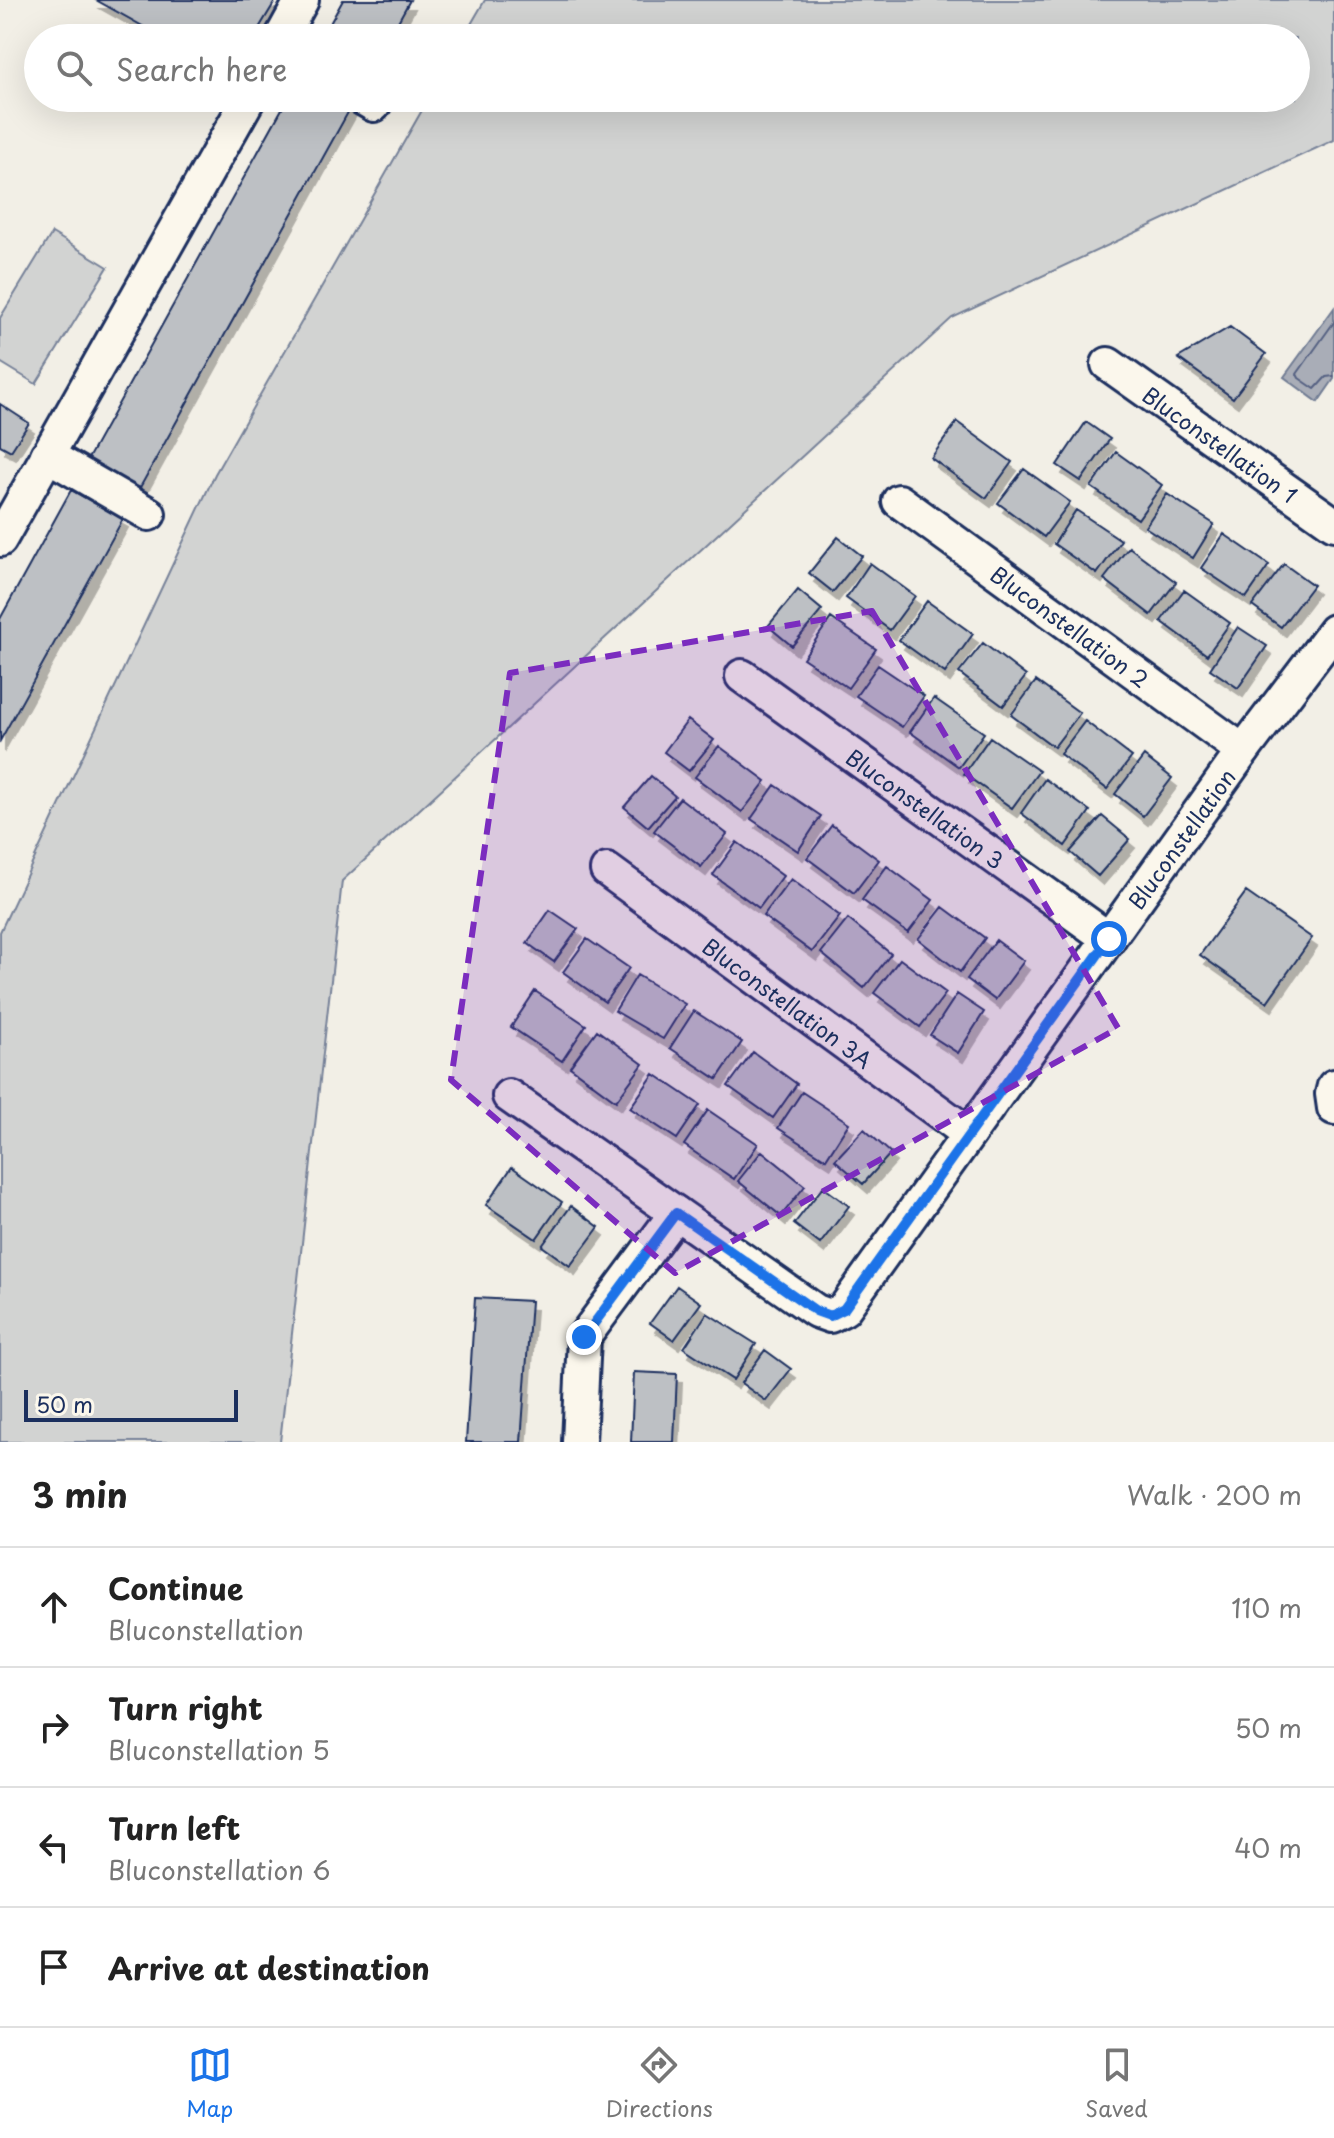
<!DOCTYPE html>
<html lang="en">
<head>
<meta charset="utf-8">
<style>
  :root { --surface:#fff; --page:#f2f2f2; --text:#222; --muted:#767676; --line:#e0e0e0; --accent:#1a73e8 }
  body { margin:0; font-family:"Playpen Sans",sans-serif; background:var(--page); color:var(--text) }
  .scale { position:absolute; left:24px; bottom:20px; width:214px; box-sizing:border-box; padding-left:8px; border:4px solid #1b2f5e; border-top:0; font-size:22px; line-height:28px; white-space:nowrap; color:#1b2f5e; -webkit-text-stroke:6px #fbf7ec; paint-order:stroke }
  .stop { position:absolute; width:24px; height:24px; margin:-18px; border:6px solid #1a73e8; border-radius:50%; background:#fff }
  .stop.end { background:#1a73e8; border-color:#fff; box-shadow:0 2px 8px #0008 }
  .list { margin:0; padding:0; list-style:none }
  h2 { display:flex; justify-content:space-between; align-items:center; height:104px; margin:0; padding:0 32px; font-size:34px }
  h2 small { font-size:26px; font-weight:400; color:var(--muted) }
  .list li { display:grid; grid-template-columns:52px 1fr auto; gap:24px; align-items:center; box-sizing:border-box; height:120px; padding:0 32px; border-top:2px solid var(--line) }
  .list b { display:block; font-size:30px; white-space:nowrap }
  .list p { margin:0; font-size:26px; white-space:nowrap; color:var(--muted) }
  .list em { font-size:26px; font-style:normal; color:var(--muted) }
  .icon { flex:none; width:44px; height:44px; fill:none; stroke:currentColor; stroke-width:2; stroke-linecap:round; stroke-linejoin:round }
  .map { position:relative; flex:none; width:1334px; height:1442px; overflow:hidden }
  .search { position:absolute; background:var(--surface); box-shadow:0 8px 32px #0002; left:24px; right:24px; top:24px; height:88px; display:flex; align-items:center; gap:20px; box-sizing:border-box; padding:0 28px; border-radius:44px; color:var(--muted); font-size:30px }
  .sheet { height:584px; background:var(--surface) }
  nav { display:flex; justify-content:space-around; align-items:center; box-sizing:border-box; height:112px; border-top:2px solid var(--line); background:var(--surface); font-size:22px; color:var(--muted) }
  nav a { display:grid; justify-items:center; gap:4px }
  nav .on { color:var(--accent) }
  .map>svg:first-child { display:block }
</style>
</head>
<body>
<div class="map">
<svg width="1334" height="1442" viewBox="0 0 1334 1442">
  <defs>
    <filter id="shadow"><feDropShadow dx="5" dy="9" stdDeviation="0" flood-color="#0004"/></filter>
  </defs>
  <rect width="100%" height="100%" fill="#f2efe6"/>
  <filter id="ink" filterUnits="userSpaceOnUse"><feTurbulence type="fractalNoise" baseFrequency=".0125" numOctaves="2"/><feDisplacementMap in="SourceGraphic" scale="16" xChannelSelector="R" yChannelSelector="G"/><feConvolveMatrix kernelMatrix="1 2 1 2 8 2 1 2 1" color-interpolation-filters="sRGB"/></filter>
  <g filter="url(#ink)">
    <path fill="#d2d3d2" stroke="#768198" stroke-width="2" d="M485,0H1334V140L952,318L342,881L280,1442H0V932L215,474L429,98H1296V38H463Z
      M52,233L108,267L36,384L0,362V318Z"/>
    <path fill="#a9adb7" stroke="#707b93" stroke-width="2" d="M1334,308V379L1318,402L1284,377Z"/>
    <g fill="none" stroke-linecap="round" stroke-linejoin="round">
      <path stroke="#546182" stroke-width="2" d="M1334,322L1297,374L1299,378L1315,389L1326,377L1334,376"/>
    </g>
    <path fill="#bdc0c4" stroke="#1b2f5e" stroke-width="2" filter="url(#shadow)" d="M96,0H276L253,38H164Z
      M343,0H410L389,38H322Z
      M288,98H335L351,107L137,493L85,464Z
      M1230,327L1266,354L1233,398L1178,358Z
      M0,404L29,423L11,451L0,445Z
      M957,422L1012,462L986,498L931,458Z
      M1086,422L1110,439L1081,481L1057,465Z
      M1116,452L1162,485L1138,519L1091,487Z
      M1024,469L1070,502L1044,537L998,503Z
      M71,490L123,519L0,741V619Z
      M1167,494L1214,524L1193,558L1145,527Z
      M1076,510L1121,540L1097,574L1054,544Z
      M1224,534L1269,565L1246,598L1201,568Z
      M838,537L862,556L833,592L809,573Z
      M1129,547L1176,582L1151,615L1104,579Z
      M870,563L915,596L890,630L846,598Z
      M1284,564L1313,585L1281,627L1252,606Z
      M798,590L822,610L792,646L768,626Z
      M1184,590L1230,623L1207,655L1161,621Z
      M927,601L973,634L945,673L899,640Z
      M831,618L876,649L848,688L803,658Z
      M1238,627L1267,646L1238,688L1210,669Z
      M983,643L1026,676L1003,706L959,673Z
      M878,665L924,696L902,727L856,696Z
      M1036,681L1080,713L1054,747L1011,715Z
      M934,698L984,733L959,767L910,732Z
      M688,720L714,740L689,771L664,752Z
      M1085,721L1132,757L1107,789L1060,754Z
      M990,737L1039,771L1012,808L964,774Z
      M719,746L766,781L742,812L695,777Z
      M1144,756L1172,778L1143,816L1115,794Z
      M651,776L675,796L648,827L624,807Z
      M1045,779L1090,811L1065,846L1021,813Z
      M775,785L821,816L798,851L751,819Z
      M680,798L727,834L701,867L654,831Z
      M1102,816L1130,839L1098,876L1070,852Z
      M832,825L879,860L854,893L807,858Z
      M737,842L783,876L759,908L713,875Z
      M887,866L933,900L908,933L862,900Z
      M791,879L840,916L812,952L763,916Z
      M1246,892L1312,938L1267,1002L1200,955Z
      M943,907L985,938L960,972L918,939Z
      M550,910L578,929L554,962L527,943Z
      M848,919L891,954L864,988L821,953Z
      M587,939L629,968L605,1002L563,972Z
      M996,940L1024,961L995,1000L967,979Z
      M900,959L946,993L920,1027L874,993Z
      M637,975L685,1004L663,1039L615,1011Z
      M535,991L586,1025L562,1061L511,1027Z
      M957,994L984,1012L958,1053L930,1035Z
      M694,1011L742,1042L717,1079L670,1048Z
      M597,1030L643,1064L616,1101L570,1067Z
      M753,1052L797,1084L773,1118L728,1086Z
      M654,1074L700,1105L677,1139L630,1108Z
      M802,1092L849,1123L826,1159L778,1128Z
      M708,1110L758,1144L734,1179L684,1145Z
      M864,1129L891,1153L863,1184L835,1160Z
      M762,1151L805,1186L781,1216L738,1181Z
      M512,1167L562,1202L536,1239L486,1205Z
      M823,1187L849,1206L820,1244L794,1224Z
      M571,1206L599,1227L570,1266L542,1246Z
      M677,1286L701,1303L674,1340L650,1323Z
      M475,1298L531,1301L521,1442H466Z
      M707,1313L756,1344L733,1380L684,1348Z
      M765,1350L791,1369L766,1401L741,1383Z
      M634,1372L677,1374L674,1442H631Z"/>
    <g fill="none" stroke-linecap="round" stroke-linejoin="round">
      <defs>
        <g id="minor">
          <path d="M281,38L302,0"/>
          <path d="M362,98L374,105"/>
          <path id="s1" d="M1108,364L1334,524"/>
          <path d="M47,455L149,514"/>
          <path id="s2" d="M899,501L1243,751"/>
          <path d="M0,540L249,98"/>
          <path id="s3" d="M742,676L1109,939"/>
          <path id="s4" d="M607,870L969,1134"/>
          <path d="M1334,1086L1332,1094L1334,1108"/>
          <path id="s5" d="M509,1096L816,1311L830,1316L844,1309L1243,751L1334,631"/>
          <path d="M579,1442L584,1337L676,1213"/>
        </g>
      </defs>
      <use href="#minor" stroke="#1b2f5e" stroke-width="38"/>
      <use href="#minor" stroke="#fbf7ec" stroke-width="32"/>
    </g>
  </g>
  <g fill="none" stroke-linecap="round" stroke-linejoin="round" filter="url(#ink)">
    <path stroke="#1a73e8" stroke-width="10" d="M584,1337L676,1213L816,1311L830,1316L844,1309L1109,939"/>
  </g>
  <path fill="#7b2cbf" fill-opacity="0.2" stroke="#7b2cbf" stroke-width="6" stroke-dasharray="16 10" stroke-linejoin="round" d="M872,611L1118,1028L675,1273L451,1080L510,673Z"/>
  <g text-anchor="middle" dominant-baseline="central" stroke-width="7" stroke-linejoin="round" paint-order="stroke">
    <g font-size="22" fill="#1b2f5e" stroke="#fbf7ec">
      <text stroke="none"><textPath href="#s1" startOffset="138">Bluconstellation 1</textPath></text>
      <text stroke="none"><textPath href="#s2" startOffset="212">Bluconstellation 2</textPath></text>
      <text stroke="none"><textPath href="#s3" startOffset="226">Bluconstellation 3</textPath></text>
      <text stroke="none"><textPath href="#s5" startOffset="984">Bluconstellation</textPath></text>
      <text stroke="none"><textPath href="#s4" startOffset="224">Bluconstellation 3A</textPath></text>
    </g>
  </g>
</svg>
<div class="scale">50 m</div>
<div class="stop" style="left:1109px;top:939px"></div>
<div class="stop end" style="left:584px;top:1337px"></div>
<div class="search"><svg class="icon" aria-label="search" viewBox="0 0 24 24"><circle cx="10" cy="10" r="6"/><path d="M15 15l6 6"/></svg>Search here</div>
</div>
<section class="sheet">
<h2>3 min<small>Walk · 200 m</small></h2>
<ul class="list">
<li><svg class="icon" aria-label="ahead" viewBox="0 0 24 24"><path d="M12 20V5M6 11l6-6 6 6"/></svg><div><b>Continue</b><p>Bluconstellation</p></div><em>110 m</em></li>
<li><svg class="icon" aria-label="right" viewBox="0 0 24 24"><path d="M7 20v-9h11M14 6l5 5-5 5"/></svg><div><b>Turn right</b><p>Bluconstellation 5</p></div><em>50 m</em></li>
<li><svg class="icon" aria-label="left" viewBox="0 0 24 24"><path d="M17 20v-9H6M10 6l-5 5 5 5"/></svg><div><b>Turn left</b><p>Bluconstellation 6</p></div><em>40 m</em></li>
<li><svg class="icon" aria-label="arrive" viewBox="0 0 24 24"><path d="M6 21V4h12l-3 4 3 4H6"/></svg><div><b>Arrive at destination</b></div></li>
</ul>
</section>
<nav>
<a class="on"><svg class="icon" aria-label="map" viewBox="0 0 24 24"><path d="M3 6l6-2 6 2 6-2v14l-6 2-6-2-6 2zM9 4v14M15 6v14"/></svg>Map</a>
<a><svg class="icon" aria-label="directions" viewBox="0 0 24 24"><path d="M12 3l9 9-9 9-9-9zM9 14v-3h6M13 9l2 2-2 2"/></svg>Directions</a>
<a><svg class="icon" aria-label="saved" viewBox="0 0 24 24"><path d="M7 4h10v16l-5-4-5 4z"/></svg>Saved</a>
</nav>
</body>
</html>
